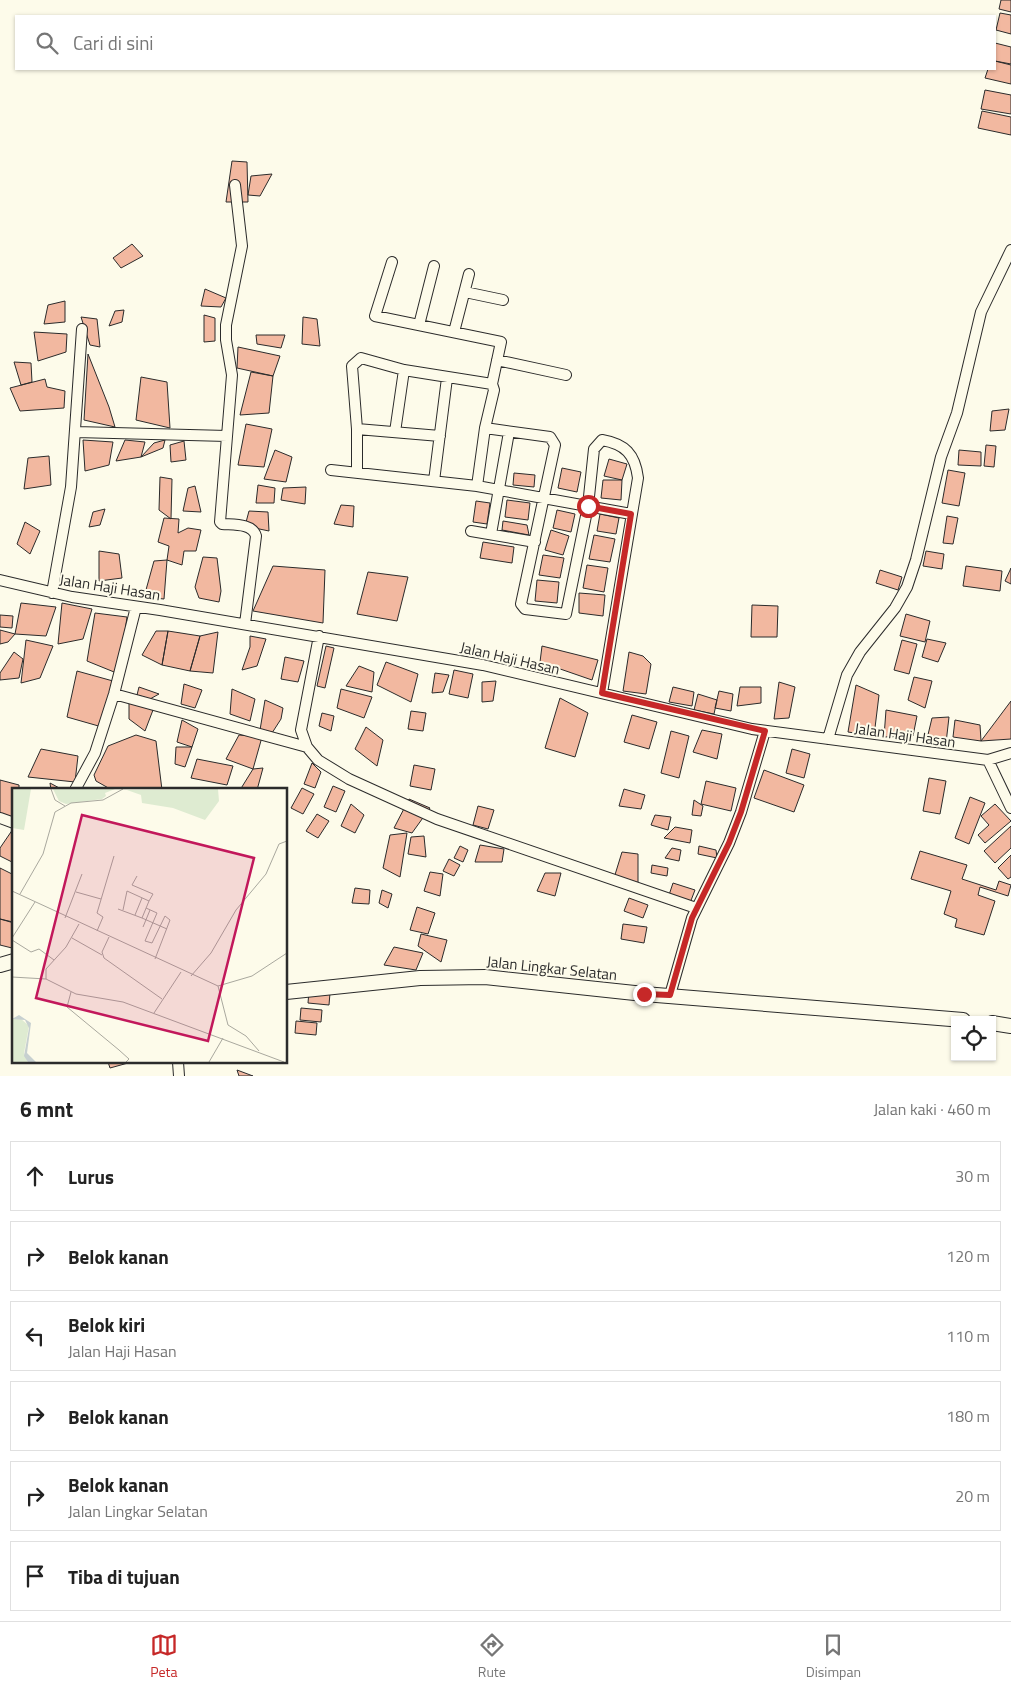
<!DOCTYPE html>
<html lang="id">
<head>
<meta charset="utf-8">
<style>
  :root { --surface:#fff; --page:#f6f6f6; --text:#222; --muted:#767676; --line:#e0e0e0; --accent:#c62828 }
  body { margin:0; font-family:"Titillium Web",sans-serif; background:var(--page); color:var(--text) }
  .controls { position:absolute; right:15px; bottom:15px; display:grid; overflow:hidden; border-radius:0px; box-shadow:0 1px 4px #0004 }
  .controls button { width:45px; height:45px; display:grid; place-items:center; padding:0; border:0; border-bottom:1px solid var(--line); background:var(--surface); color:var(--text); font:25px sans-serif }
  .stop { position:absolute; width:15px; height:15px; margin:-11px; border:4px solid #c62828; border-radius:50%; background:#fff }
  .stop.end { background:#c62828; border-color:#fff; box-shadow:0 1px 5px #0008 }
  .list { margin:0; padding:0; list-style:none }
  h2 { display:flex; justify-content:space-between; align-items:center; height:65px; margin:0; padding:0 20px; font-size:21px }
  h2 small { font-size:16px; font-weight:400; color:var(--muted) }
  .list li { display:grid; grid-template-columns:32px 1fr auto; gap:15px; align-items:center; box-sizing:border-box; height:70px; margin:0 10px 10px; padding:0 10px; border:1px solid var(--line); border-radius:0px }
  .list b { display:block; font-size:19px; white-space:nowrap }
  .list p { margin:0; font-size:16px; white-space:nowrap; color:var(--muted) }
  .list em { font-size:16px; font-style:normal; color:var(--muted) }
  .icon { flex:none; width:28px; height:28px; fill:none; stroke:currentColor; stroke-width:2; stroke-linecap:round; stroke-linejoin:round }
  .map { position:relative; flex:none; width:1011px; height:1076px; overflow:hidden }
  .search { position:absolute; background:var(--surface); box-shadow:0 1px 4px #0004; left:15px; right:15px; top:15px; height:55px; display:flex; align-items:center; gap:12px; box-sizing:border-box; padding:0 18px; border-radius:0px; color:var(--muted); font-size:19px }
  .sheet { height:545px; background:var(--surface) }
  nav { display:flex; justify-content:space-around; align-items:center; box-sizing:border-box; height:70px; border-top:1px solid var(--line); background:var(--surface); font-size:14px; color:var(--muted) }
  nav a { display:grid; justify-items:center; gap:2px }
  nav .on { color:var(--accent) }
  .map>svg:first-child { display:block }
</style>
</head>
<body>
<div class="map">
<svg width="1011" height="1076" viewBox="0 0 1011 1076">
  <rect width="100%" height="100%" fill="#fdfbea"/>
  <path fill="#f2b8a0" stroke="#2b2b2b" d="M1001,0H1011V12L999,9Z
    M1000,13L1011,15V34L996,30Z
    M995,43L1011,47V64L995,61Z
    M995,61L1011,65V84L985,78L988,69H995Z
    M985,90L1011,95V114L981,109Z
    M982,111L1011,117V135L978,128Z
    M232,161L247,162L248,202H226Z
    M272,174L260,196L248,195L251,176Z
    M132,244L143,256L121,268L113,258Z
    M205,289L226,298L221,307L201,306Z
    M65,301V322L44,324L48,305Z
    M124,310L122,322L109,326L115,311Z
    M204,315L215,318V341L204,342Z
    M81,317L97,319L100,347L90,345Z
    M303,317L317,319L320,346L302,344Z
    M34,332L67,334L66,352L38,361Z
    M256,335H285L281,348L257,344Z
    M238,347L280,356L273,376L237,368Z
    M88,354L109,407L115,427L84,420Z
    M14,362L31,363L32,382L21,385Z
    M251,372L273,376L269,413L240,415Z
    M141,377L167,382L170,428L136,420Z
    M45,379L47,387L65,391L64,408L20,411L10,388Z
    M1009,409L1005,430L990,431L992,411Z
    M246,424L272,429L264,467L238,465Z
    M83,440L113,442L109,465L85,471Z
    M125,440L145,442L141,457L116,461Z
    M165,440L163,448L141,457L154,443Z
    M184,441L186,460L171,462L170,445Z
    M986,445L996,446L994,467L984,466Z
    M275,450L292,457L286,482L264,479Z
    M959,450L981,452V466L958,465Z
    M49,456L51,485L24,489L28,458Z
    M609,459L627,464L622,480L604,476Z
    M562,468L581,472L577,492L558,488Z
    M948,470L965,473L959,506L942,503Z
    M514,473L535,475L534,487L513,485Z
    M160,477L172,479L171,519L159,510Z
    M603,480H622L621,500L601,498Z
    M258,485L275,488L274,503H256Z
    M195,486L201,512L183,511L188,488Z
    M306,487L305,504L281,500L283,488Z
    M507,500L530,503L528,520L505,517Z
    M476,501L490,503L487,524L473,522Z
    M341,505L354,506L353,527L334,524Z
    M105,509L100,525L89,527L93,512Z
    M557,510L575,514L571,532L553,528Z
    M249,511L268,512L269,531L245,526Z
    M600,514L619,518L616,534L597,531Z
    M947,516L958,518L953,544L943,543Z
    M164,518L179,519L178,533L188,528L201,530L196,551H184L182,565L167,560L169,546L158,542Z
    M503,521L527,525L529,535L502,530Z
    M25,522L40,531L30,554L17,544Z
    M551,530L569,536L563,555L545,550Z
    M594,535L615,539L610,562L589,559Z
    M483,542L514,547L512,563L480,558Z
    M99,551L119,554L122,578L99,581Z
    M926,551L944,554L942,569L923,566Z
    M543,555L564,558L560,578L539,575Z
    M203,557L217,558L221,591L219,602L199,598L195,587Z
    M167,560L164,599L144,597L154,561Z
    M587,565L608,568L604,592L583,588Z
    M273,566L325,570L323,623L253,611Z
    M966,566L1002,571L1000,591L963,586Z
    M1011,568V584L1005,581Z
    M880,570L902,577L898,590L876,583Z
    M368,572L408,577L397,621L357,614Z
    M537,580L559,582L557,603L535,601Z
    M579,593L605,595L603,616L579,613Z
    M21,603L56,607L46,636L15,634Z
    M62,603L92,609L83,639L58,644Z
    M752,605L778,606L777,637H751Z
    M95,613L127,617L119,674L87,661Z
    M906,614L930,621L925,642L900,636Z
    M0,615L13,616L12,628L0,627Z
    M0,630L15,634L8,642L0,644Z
    M156,631H168L162,665L142,655Z
    M168,631L200,636L190,671L162,665Z
    M218,632L213,673L190,671L200,636Z
    M250,636L266,639L257,666L242,670L250,647Z
    M927,639L946,643L938,662L922,657Z
    M26,640L53,646L40,678L21,683Z
    M902,640L917,644L909,674L894,670Z
    M326,646L334,648L325,688L317,686Z
    M542,646L598,660L592,680L540,662Z
    M14,652L23,659L19,678L0,680V673Z
    M629,652L643,656L651,664L646,694L623,691Z
    M285,657L304,661L298,682L281,679Z
    M386,662L418,674L411,702L377,685Z
    M359,666L374,672L372,692L346,686Z
    M454,670L473,674L468,698L449,694Z
    M77,671L113,681L102,727L67,717Z
    M435,673L449,675L443,692L432,693Z
    M914,677L932,681L925,708L908,700Z
    M496,681L493,701L482,702V682Z
    M779,682L795,687L789,718L774,719Z
    M184,684L202,690L195,708L181,704Z
    M856,685L879,695L874,736L848,732Z
    M139,687L159,694L150,699L137,695Z
    M673,687L694,692L692,706L669,702Z
    M740,687H761V703L737,706Z
    M232,689L255,699L250,721L230,714Z
    M341,689L372,697L364,718L337,708Z
    M719,691L733,694L731,711L715,708Z
    M698,694L717,700L714,714L694,710Z
    M560,698L588,713L575,757L545,748Z
    M265,700L283,708L281,719L272,733L260,730Z
    M1011,701V739L981,741Z
    M129,702L153,710L145,731L129,719Z
    M886,710L917,716L913,736L884,737Z
    M411,711L426,713L423,731L408,729Z
    M322,713L334,716L331,731L319,726Z
    M632,715L657,722L649,749L624,742Z
    M949,717L946,743H926L932,718Z
    M182,720L198,729L192,747L177,742Z
    M955,720L980,725L981,741L953,737Z
    M366,727L383,740L377,766L355,749Z
    M702,730L722,734L717,759L693,752Z
    M671,731L689,736L679,778L661,773Z
    M136,735L156,741L162,790H112L96,781L94,775L108,746Z
    M239,735L262,737L253,769L226,759Z
    M176,747H192L185,767L175,764Z
    M41,749L78,756L75,782L28,777Z
    M792,749L810,754L804,778L786,773Z
    M197,759L233,766L227,785L191,778Z
    M312,763L321,772L315,788L304,784Z
    M414,765L435,769L431,790L410,786Z
    M263,768L257,790H240L253,769Z
    M764,770L804,785L794,812L754,798Z
    M929,778L946,781L940,814L923,811Z
    M0,780L19,785V790H14V819L0,816Z
    M706,781L736,788L731,811L701,804Z
    M50,783L63,790H51Z
    M333,786L345,791L336,812L324,807Z
    M302,788L314,794L303,814L291,808Z
    M624,789L645,795L641,809L619,806Z
    M970,797L985,803L969,844L955,838Z
    M409,799L430,808L412,833L394,828Z
    M694,800L703,806L701,816L692,815Z
    M351,804L364,815L355,833L341,826Z
    M995,804L1011,821L985,843L978,835L989,825L981,816Z
    M478,806L494,810L488,829L473,825Z
    M317,814L329,821L318,838L306,831Z
    M655,815L671,817L668,830L651,825Z
    M1011,826V848L995,863L984,851Z
    M675,827L692,830L690,843L664,838Z
    M13,829H14V863L0,856V848Z
    M407,833L400,877L383,868L390,835Z
    M424,836L426,857L408,854L411,837Z
    M480,845L504,849L502,862H475Z
    M460,846L468,850L463,862L454,858Z
    M699,846L716,850L717,858L698,854Z
    M672,848L681,850L679,861L665,858Z
    M920,851L967,865L962,879L996,890L999,881L1011,885L1008,896L980,887L978,895L995,901L984,935L955,927L957,919L944,914L951,891L911,879Z
    M622,852L638,854V884L614,878Z
    M1011,855V877L1008,879L998,868Z
    M449,859L460,865L454,876L443,871Z
    M652,865L668,868L667,876L651,873Z
    M0,868L14,875L13,922L0,919Z
    M430,872L443,874L440,896L424,891Z
    M545,873H561L555,896L537,891Z
    M673,883L695,890L690,903L669,895Z
    M355,888L370,890L369,904L352,903Z
    M382,890L392,894L388,908L379,903Z
    M629,898L648,905L643,918L624,911Z
    M417,907L435,913L428,934L410,930Z
    M0,919L14,923L12,948L0,945Z
    M623,924L647,927L644,943L621,939Z
    M421,934L447,940L441,962L418,946Z
    M394,947L423,953L416,970L384,965Z
    M309,991L330,993L329,1005L308,1003Z
    M301,1008L322,1010L321,1022L300,1020Z
    M296,1021L317,1023L316,1035L295,1033Z
    M108,1062H127L128,1063L110,1068Z
    M237,1070L253,1076H239Z"/>
  <g fill="none" stroke-linecap="round" stroke-linejoin="round">
    <defs>
      <path id="street" d="M235,185L242,246L226,325V340L232,375L220,522L222,524C233,525 252,523 256,536L245,624
        M392,262L375,316L501,342L492,384
        M465,292L503,300
        M419,325L434,266
        M454,332L469,274
        M497,360L566,375
        M485,428L550,437L555,445L521,604L525,609L566,614L588,506L594,449L602,440C625,444 635,454 638,478L602,693
        M357,429L440,436
        M76,432L227,436
        M395,432L404,370
        M331,470L477,486L485,428L494,390L492,384L404,370L361,358L352,366L357,429V473
        M434,481L447,378
        M477,486L631,514
        M471,531L535,542
        M491,534L509,432
        M0,580L72,597L160,610L483,665L752,729L988,760L1011,753
        M52,593L71,487L82,329
        M319,636L301,730L307,747L318,760L349,779L437,819L696,908
        M114,694L307,747
        M828,739L847,675L860,652L895,608L907,587L916,560L941,457L957,413L981,312L1011,250
        M988,760L1011,808
        M75,790L95,753L114,694L136,607
        M0,818L14,823
        M670,995L692,918L729,843L741,812L765,731
        M178,1062L179,1076"/>
      <path id="secondary" d="M0,965L14,961
        M286,992L420,978L485,977L644,994L963,1020
        M992,1023L1011,1026"/>
    </defs>
    <use href="#street" stroke="#2b2b2b" stroke-width="12"/>
    <use href="#secondary" stroke="#2b2b2b" stroke-width="16"/>
    <use href="#street" stroke="#fdfbea" stroke-width="10"/>
    <use href="#secondary" stroke="#fdfbea" stroke-width="14"/>
  </g>
  <g fill="none" stroke-linecap="round" stroke-linejoin="round">
    <path stroke="#c62828" stroke-width="6" d="M588,506L631,514L602,693L765,731L741,812L729,843L692,918L670,995L644,994"/>
  </g>
  <g text-anchor="middle" dominant-baseline="central" stroke-width="4" stroke-linejoin="round" paint-order="stroke">
    <g font-size="15" fill="#2b2b2b" stroke="#fdfbea">
      <text transform="translate(110 587) rotate(9)">Jalan Haji Hasan</text>
      <text transform="translate(510 658) rotate(13)">Jalan Haji Hasan</text>
      <text transform="translate(905 735) rotate(8)">Jalan Haji Hasan</text>
      <text transform="translate(552 968) rotate(6)">Jalan Lingkar Selatan</text>
    </g>
  </g>
  <g transform="translate(12 788)">
    <rect width="275" height="275" fill="#fdfbea"/>
    <path d="M0,1H19L12,42L0,40ZM41,1H103L93,5L94,8L90,11L54,16L47,13ZM206,1L207,13L193,32L161,20L130,15L129,7L115,2ZM8,230L17,238L12,265L16,274H0V231Z" fill="#deebd1"/>
    <path d="M7,227L19,235L15,265L24,274H16L12,268L17,240L13,232L0,231Z" fill="#c7d0d0"/>
    <path fill="none" stroke="#a9a89e" stroke-width="1" d="M39,1L43,12L53,18M125,88L120,97L141,106L137,113M0,103L206,198L240,188L275,165M64,104L89,111M8,106L31,66L43,24L59,15L91,12L111,1M134,120L145,125L133,153L140,155L153,128L158,132L143,171M106,121L130,130L137,113L115,103L111,122M123,127L130,110M53,130L70,86M130,130L155,141M131,139L138,122M85,143L91,129L85,125L102,68M97,149L90,164L92,170L150,211M0,150L23,114M60,150L90,167M0,152L19,164L27,161L42,172M179,188L199,165L224,122L254,86L267,56L275,53M0,189L34,191L64,206L111,214L272,274M34,191V181L54,159L67,136M206,198L216,237L234,248L247,263M59,204L55,219L107,262L117,271L114,274M142,225L169,184M197,274L211,250"/>
    <path fill="#c2185b" fill-opacity="0.15" stroke="#c2185b" stroke-width="2.5" d="M70,27L242,70L196,253L24,210Z"/>
    <rect width="275" height="275" fill="none" stroke="#2b2b2b" stroke-width="2.5"/>
  </g>
</svg>
<div class="controls">
<button><svg class="icon" aria-label="locate" viewBox="0 0 24 24"><circle cx="12" cy="12" r="6"/><path d="M12 2v4M12 18v4M2 12h4M18 12h4"/></svg></button>
</div>
<div class="stop" style="left:588px;top:506px"></div>
<div class="stop end" style="left:644px;top:994px"></div>
<div class="search"><svg class="icon" aria-label="search" viewBox="0 0 24 24"><circle cx="10" cy="10" r="6"/><path d="M15 15l6 6"/></svg>Cari di sini</div>
</div>
<section class="sheet">
<h2>6 mnt<small>Jalan kaki · 460 m</small></h2>
<ul class="list">
<li><svg class="icon" aria-label="ahead" viewBox="0 0 24 24"><path d="M12 20V5M6 11l6-6 6 6"/></svg><div><b>Lurus</b></div><em>30 m</em></li>
<li><svg class="icon" aria-label="right" viewBox="0 0 24 24"><path d="M7 20v-9h11M14 6l5 5-5 5"/></svg><div><b>Belok kanan</b></div><em>120 m</em></li>
<li><svg class="icon" aria-label="left" viewBox="0 0 24 24"><path d="M17 20v-9H6M10 6l-5 5 5 5"/></svg><div><b>Belok kiri</b><p>Jalan Haji Hasan</p></div><em>110 m</em></li>
<li><svg class="icon" aria-label="right" viewBox="0 0 24 24"><path d="M7 20v-9h11M14 6l5 5-5 5"/></svg><div><b>Belok kanan</b></div><em>180 m</em></li>
<li><svg class="icon" aria-label="right" viewBox="0 0 24 24"><path d="M7 20v-9h11M14 6l5 5-5 5"/></svg><div><b>Belok kanan</b><p>Jalan Lingkar Selatan</p></div><em>20 m</em></li>
<li><svg class="icon" aria-label="arrive" viewBox="0 0 24 24"><path d="M6 21V4h12l-3 4 3 4H6"/></svg><div><b>Tiba di tujuan</b></div></li>
</ul>
</section>
<nav>
<a class="on"><svg class="icon" aria-label="map" viewBox="0 0 24 24"><path d="M3 6l6-2 6 2 6-2v14l-6 2-6-2-6 2zM9 4v14M15 6v14"/></svg>Peta</a>
<a><svg class="icon" aria-label="directions" viewBox="0 0 24 24"><path d="M12 3l9 9-9 9-9-9zM9 14v-3h6M13 9l2 2-2 2"/></svg>Rute</a>
<a><svg class="icon" aria-label="saved" viewBox="0 0 24 24"><path d="M7 4h10v16l-5-4-5 4z"/></svg>Disimpan</a>
</nav>
</body>
</html>
